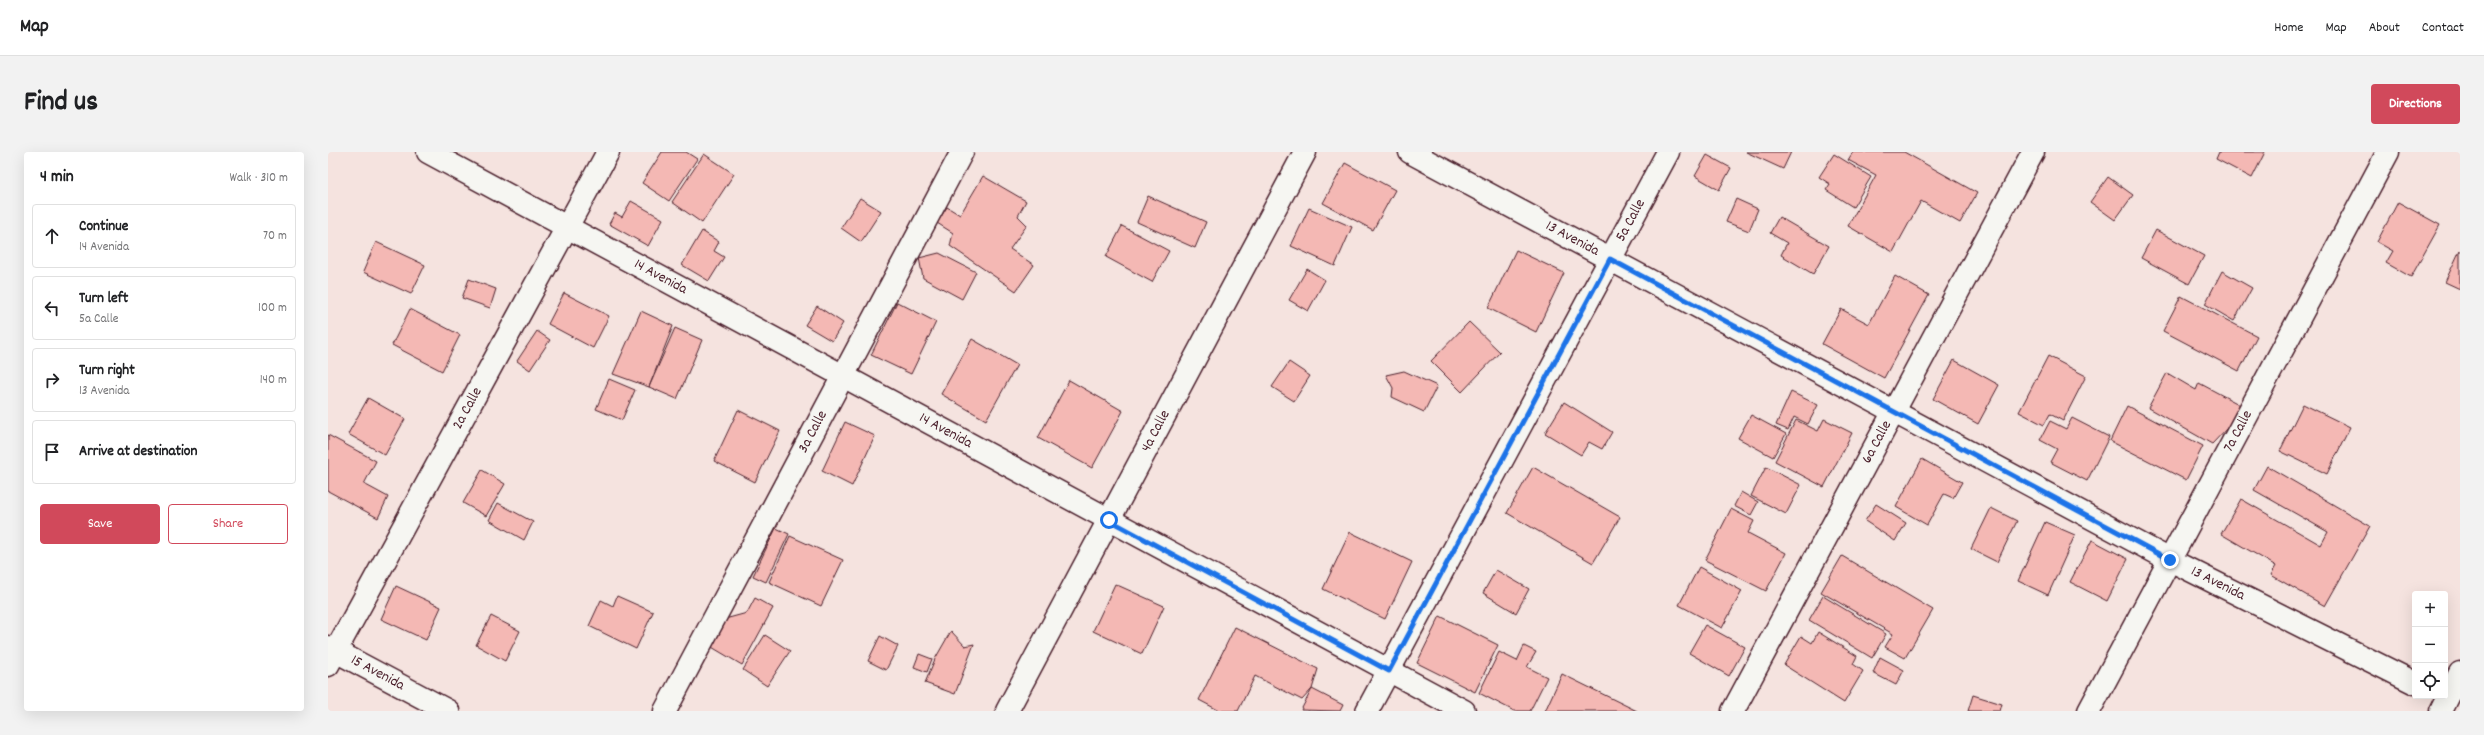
<!DOCTYPE html>
<html lang="en">
<head>
<meta charset="utf-8">
<style>
  :root { --surface:#fff; --page:#f2f2f2; --text:#202124; --muted:#757577; --line:#e0e0e0; --accent:#d1495b }
  body { margin:0; font-family:Dekko,sans-serif; background:var(--page); color:var(--text) }
  .controls { position:absolute; right:12px; bottom:12px; display:grid; overflow:hidden; border-radius:4px; box-shadow:0 4px 16px #0002 }
  .controls button { width:36px; height:36px; display:grid; place-items:center; padding:0; border:0; border-bottom:1px solid var(--line); background:var(--surface); color:var(--text); font:20px sans-serif }
  .stop { position:absolute; width:12px; height:12px; margin:-9px; border:3px solid #1a73e8; border-radius:50%; background:#fff }
  .stop.end { background:#1a73e8; border-color:#fff; box-shadow:0 1px 4px #0008 }
  .list { margin:0; padding:0; list-style:none }
  h2 { display:flex; justify-content:space-between; align-items:center; height:52px; margin:0; padding:0 16px; font-size:17px }
  h2 small { font-size:13px; font-weight:400; color:var(--muted) }
  .list li { display:grid; grid-template-columns:26px 1fr auto; gap:12px; align-items:center; box-sizing:border-box; height:64px; margin:0 8px 8px; padding:0 8px; border:1px solid var(--line); border-radius:4px }
  .list b { display:block; font-size:15px; white-space:nowrap }
  .list p { margin:0; font-size:13px; white-space:nowrap; color:var(--muted) }
  .list em { font-size:13px; font-style:normal; color:var(--muted) }
  .actions { display:flex; gap:8px; padding:12px 16px }
  .actions a { flex:1; padding:9px 0; border:1px solid var(--accent); border-radius:4px; text-align:center; font-size:14px; color:var(--accent) }
  .actions .main { background:var(--accent); color:#fff }
  .icon { flex:none; width:22px; height:22px; fill:none; stroke:currentColor; stroke-width:2; stroke-linecap:round; stroke-linejoin:round }
  .map { position:relative; flex:none; width:2132px; height:559px; overflow:hidden; border-radius:4px }
  header { display:flex; align-items:center; gap:24px; box-sizing:border-box; height:56px; padding:0 20px; background:var(--surface); border-bottom:1px solid var(--line) }
  header strong { font-size:19px }
  nav { display:flex; gap:22px; margin-inline-start:auto; font-size:14px }
  .intro { display:flex; align-items:center; justify-content:space-between; box-sizing:border-box; height:96px; padding:0 24px }
  h1 { margin:0; font-size:28px }
  .button { padding:10px 18px; border-radius:4px; background:var(--accent); color:#fff; font-size:14px; font-weight:700 }
  main { display:flex; gap:24px; padding:0 24px }
  aside { flex:1; background:var(--surface); border-radius:4px; box-shadow:0 4px 16px #0002 }
  .map>svg:first-child { display:block }
</style>
</head>
<body>
<header>
<strong>Map</strong>
<nav><a>Home</a><a>Map</a><a>About</a><a>Contact</a></nav>
</header>
<div class="intro"><h1>Find us</h1><a class="button">Directions</a></div>
<main>
<aside>
<h2>4 min<small>Walk · 310 m</small></h2>
<ul class="list">
<li><svg class="icon" aria-label="ahead" viewBox="0 0 24 24"><path d="M12 20V5M6 11l6-6 6 6"/></svg><div><b>Continue</b><p>14 Avenida</p></div><em>70 m</em></li>
<li><svg class="icon" aria-label="left" viewBox="0 0 24 24"><path d="M17 20v-9H6M10 6l-5 5 5 5"/></svg><div><b>Turn left</b><p>5a Calle</p></div><em>100 m</em></li>
<li><svg class="icon" aria-label="right" viewBox="0 0 24 24"><path d="M7 20v-9h11M14 6l5 5-5 5"/></svg><div><b>Turn right</b><p>13 Avenida</p></div><em>140 m</em></li>
<li><svg class="icon" aria-label="arrive" viewBox="0 0 24 24"><path d="M6 21V4h12l-3 4 3 4H6"/></svg><div><b>Arrive at destination</b></div></li>
</ul>
<div class="actions"><a class="main">Save</a><a>Share</a></div>
</aside>
<div class="map">
<svg width="2132" height="559" viewBox="0 0 2132 559">
  <rect width="100%" height="100%" fill="#f5e3df"/>
  <filter id="ink" filterUnits="userSpaceOnUse"><feTurbulence type="fractalNoise" baseFrequency=".025" numOctaves="2"/><feDisplacementMap in="SourceGraphic" scale="8" xChannelSelector="R" yChannelSelector="G"/><feConvolveMatrix kernelMatrix="1 2 1 2 8 2 1 2 1" color-interpolation-filters="sRGB"/></filter>
  <g filter="url(#ink)">
    <path fill="#f4b8b4" stroke="#4a1f2b" d="M334,0H358L369,7L341,49L314,31Z
      M1418,0H1463L1455,17Z
      M1525,0H1576L1649,41L1632,71L1593,49L1565,100L1520,74L1548,23L1520,8Z
      M1891,0H1937L1924,26L1888,7Z
      M376,2L406,22L374,71L344,50Z
      M1506,2L1543,25L1525,55L1498,38L1502,32L1491,25Z
      M1379,3L1403,16L1391,38L1367,24Z
      M1017,11L1067,38L1045,78L995,51Z
      M655,24L698,49L690,64L699,73L682,97L706,113L688,139L622,94L625,81L609,71L619,55L632,63Z
      M1780,25L1805,43L1787,68L1762,50Z
      M820,44L878,70L867,96L809,70Z
      M532,46L553,59L533,90L513,76Z
      M1408,47L1430,57L1421,79L1398,70Z
      M303,49L335,67L320,94L281,72L287,61L294,65Z
      M2070,50L2112,73L2083,125L2058,111L2065,99L2049,90Z
      M981,56L1024,75L1007,114L963,94Z
      M1451,65L1501,94L1485,122L1453,103L1459,91L1442,81Z
      M794,74L841,99L824,130L778,105Z
      M1828,78L1876,104L1861,132L1813,106Z
      M374,79L391,90L386,99L396,105L381,129L354,113Z
      M48,90L97,113L83,142L35,120Z
      M1188,98L1236,121L1208,180L1160,156Z
      M2132,98V137L2117,130Z
      M611,101L648,120L634,147L595,126L591,106Z
      M979,117L997,128L980,159L961,148Z
      M1894,119L1924,136L1906,169L1877,152Z
      M1567,124L1601,143L1556,226L1494,192L1513,157L1541,172Z
      M141,127L168,137L162,156L134,146Z
      M236,141L281,164L265,196L220,172Z
      M1853,144L1929,184L1911,219L1835,179Z
      M569,150L608,170L583,222L543,203Z
      M489,154L515,171L504,189L477,173Z
      M82,157L132,183L114,219L64,193Z
      M313,159L345,174L321,235L285,222Z
      M1141,170L1172,200L1134,240L1103,209Z
      M347,176L374,188L349,247L321,235Z
      M209,179L222,188L202,218L189,209Z
      M644,187L689,213L658,268L613,242Z
      M1720,204L1758,224L1735,269L1722,262L1716,273L1691,260Z
      M1626,208L1671,233L1650,272L1605,247Z
      M961,210L982,224L966,249L944,235Z
      M1076,219L1109,234L1096,260L1064,245L1065,236L1058,223Z
      M1839,221L1868,238L1871,231L1918,256L1884,292L1820,256Z
      M281,227L307,238L294,268L268,257Z
      M741,228L795,259L764,316L710,286Z
      M1463,240L1490,253L1480,272L1466,265L1460,278L1448,273Z
      M40,246L77,267L57,303L20,282Z
      M1236,250L1284,280L1274,297L1261,290L1253,303L1217,281Z
      M1975,252L2022,275L1999,322L1952,299Z
      M1799,254L1875,294L1858,328L1782,289Z
      M410,258L452,279L427,330L386,309Z
      M1423,263L1458,282L1445,305L1410,286Z
      M1744,266L1781,285L1759,329L1722,310L1729,297L1712,288L1722,269L1738,277Z
      M1496,267L1524,281L1496,335L1447,309L1468,268L1490,279Z
      M517,270L547,284L524,334L494,319Z
      M0,283L48,309L36,332L60,345L50,366L0,339Z
      M1594,307L1634,330L1625,346L1616,342L1599,373L1568,355Z
      M1939,314L2042,374L1997,454L1943,423L1948,414L1893,382L1913,347L1993,393L2000,380L1926,338Z
      M1205,315L1292,365L1265,411L1179,361Z
      M1438,315L1473,333L1458,362L1423,344Z
      M154,318L177,332L158,364L135,351Z
      M1413,340L1430,350L1423,363L1406,354Z
      M170,351L205,370L196,388L161,368Z
      M1548,352L1578,371L1567,389L1537,369Z
      M1663,356L1689,369L1669,410L1643,397Z
      M1403,357L1426,369L1420,381L1458,401L1438,439L1377,408Z
      M1717,370L1747,383L1720,443L1690,429Z
      M448,376L461,382L438,430L425,424Z
      M1022,380L1084,410L1057,467L995,437Z
      M462,384L515,408L493,454L441,430Z
      M1764,388L1800,407L1779,449L1742,430Z
      M1514,404L1605,458L1577,506L1557,495L1565,482L1493,440Z
      M1371,415L1414,439L1394,476L1351,453Z
      M1168,418L1201,437L1188,461L1155,441Z
      M787,432L836,454L814,502L765,479Z
      M68,434L113,455L98,488L53,467Z
      M289,444L325,460L308,497L261,474L273,448L285,454Z
      M1495,444L1558,482L1544,506L1481,468Z
      M427,446L445,456L414,513L382,494L397,467L419,461Z
      M163,464L192,479L177,509L148,493Z
      M1112,464L1170,493L1147,540L1089,511Z
      M1377,473L1417,495L1401,524L1361,501Z
      M907,475L990,517L984,537L974,548L927,524L910,559H892L871,548Z
      M623,479L637,494L646,492L627,542L597,531L607,507Z
      M1490,480L1529,504L1525,512L1535,519L1516,551L1456,513L1473,484L1484,491Z
      M437,483L462,499L439,534L415,518Z
      M552,484L570,494L558,518L540,509Z
      M1196,494L1208,500L1199,515L1219,525L1202,559H1186L1151,541L1171,500L1189,509Z
      M591,502L604,507L599,520L586,515Z
      M1552,505L1576,518L1568,533L1545,521Z
      M1234,522L1309,559H1217Z
      M984,537L1015,553L1012,559L973,558Z
      M1645,543L1674,552L1672,559H1640Z"/>
    <g fill="none" stroke-linecap="round" stroke-linejoin="round">
      <defs>
        <g id="minor">
          <path id="s1" d="M100,0L1136,559"/>
          <path id="s2" d="M1082,0L1842,408L2087,531"/>
          <path id="s3" d="M0,495L120,559"/>
          <path id="s4" d="M0,513L280,0"/>
          <path id="s5" d="M337,559L634,0"/>
          <path id="s6" d="M679,559L977,0"/>
          <path id="s7" d="M1039,559L1340,0"/>
          <path id="s8" d="M1405,559L1705,0"/>
          <path id="s9" d="M1761,559L2060,0"/>
          <path d="M2113,559L2132,521"/>
        </g>
      </defs>
      <use href="#minor" stroke="#4a1f2b" stroke-width="25"/>
      <use href="#minor" stroke="#f6f6f2" stroke-width="22"/>
    </g>
  </g>
  <g fill="none" stroke-linecap="round" stroke-linejoin="round" filter="url(#ink)">
    <path stroke="#1a73e8" stroke-width="5" d="M781,368L1061,519L1282,107L1842,408"/>
  </g>
  <g text-anchor="middle" dominant-baseline="central" stroke-width="3" stroke-linejoin="round" paint-order="stroke">
    <g font-size="15" fill="#4a1f2b" stroke="#f6f6f2">
      <text stroke="none"><textPath href="#s7" startOffset="557">5a Calle</textPath></text>
      <text stroke="none"><textPath href="#s2" startOffset="184">13 Avenida</textPath></text>
      <text stroke="none"><textPath href="#s1" startOffset="264">14 Avenida</textPath></text>
      <text stroke="none"><textPath href="#s4" startOffset="292">2a Calle</textPath></text>
      <text stroke="none"><textPath href="#s5" startOffset="316">3a Calle</textPath></text>
      <text stroke="none"><textPath href="#s1" startOffset="588">14 Avenida</textPath></text>
      <text stroke="none"><textPath href="#s6" startOffset="317">4a Calle</textPath></text>
      <text stroke="none"><textPath href="#s9" startOffset="317">7a Calle</textPath></text>
      <text stroke="none"><textPath href="#s8" startOffset="305">6a Calle</textPath></text>
      <text stroke="none"><textPath href="#s2" startOffset="916">13 Avenida</textPath></text>
      <text stroke="none"><textPath href="#s3" startOffset="56">15 Avenida</textPath></text>
    </g>
  </g>
</svg>
<div class="controls">
<button>+</button>
<button>−</button>
<button><svg class="icon" aria-label="locate" viewBox="0 0 24 24"><circle cx="12" cy="12" r="6"/><path d="M12 2v4M12 18v4M2 12h4M18 12h4"/></svg></button>
</div>
<div class="stop" style="left:781px;top:368px"></div>
<div class="stop end" style="left:1842px;top:408px"></div>
</div>
</main>
</body>
</html>
